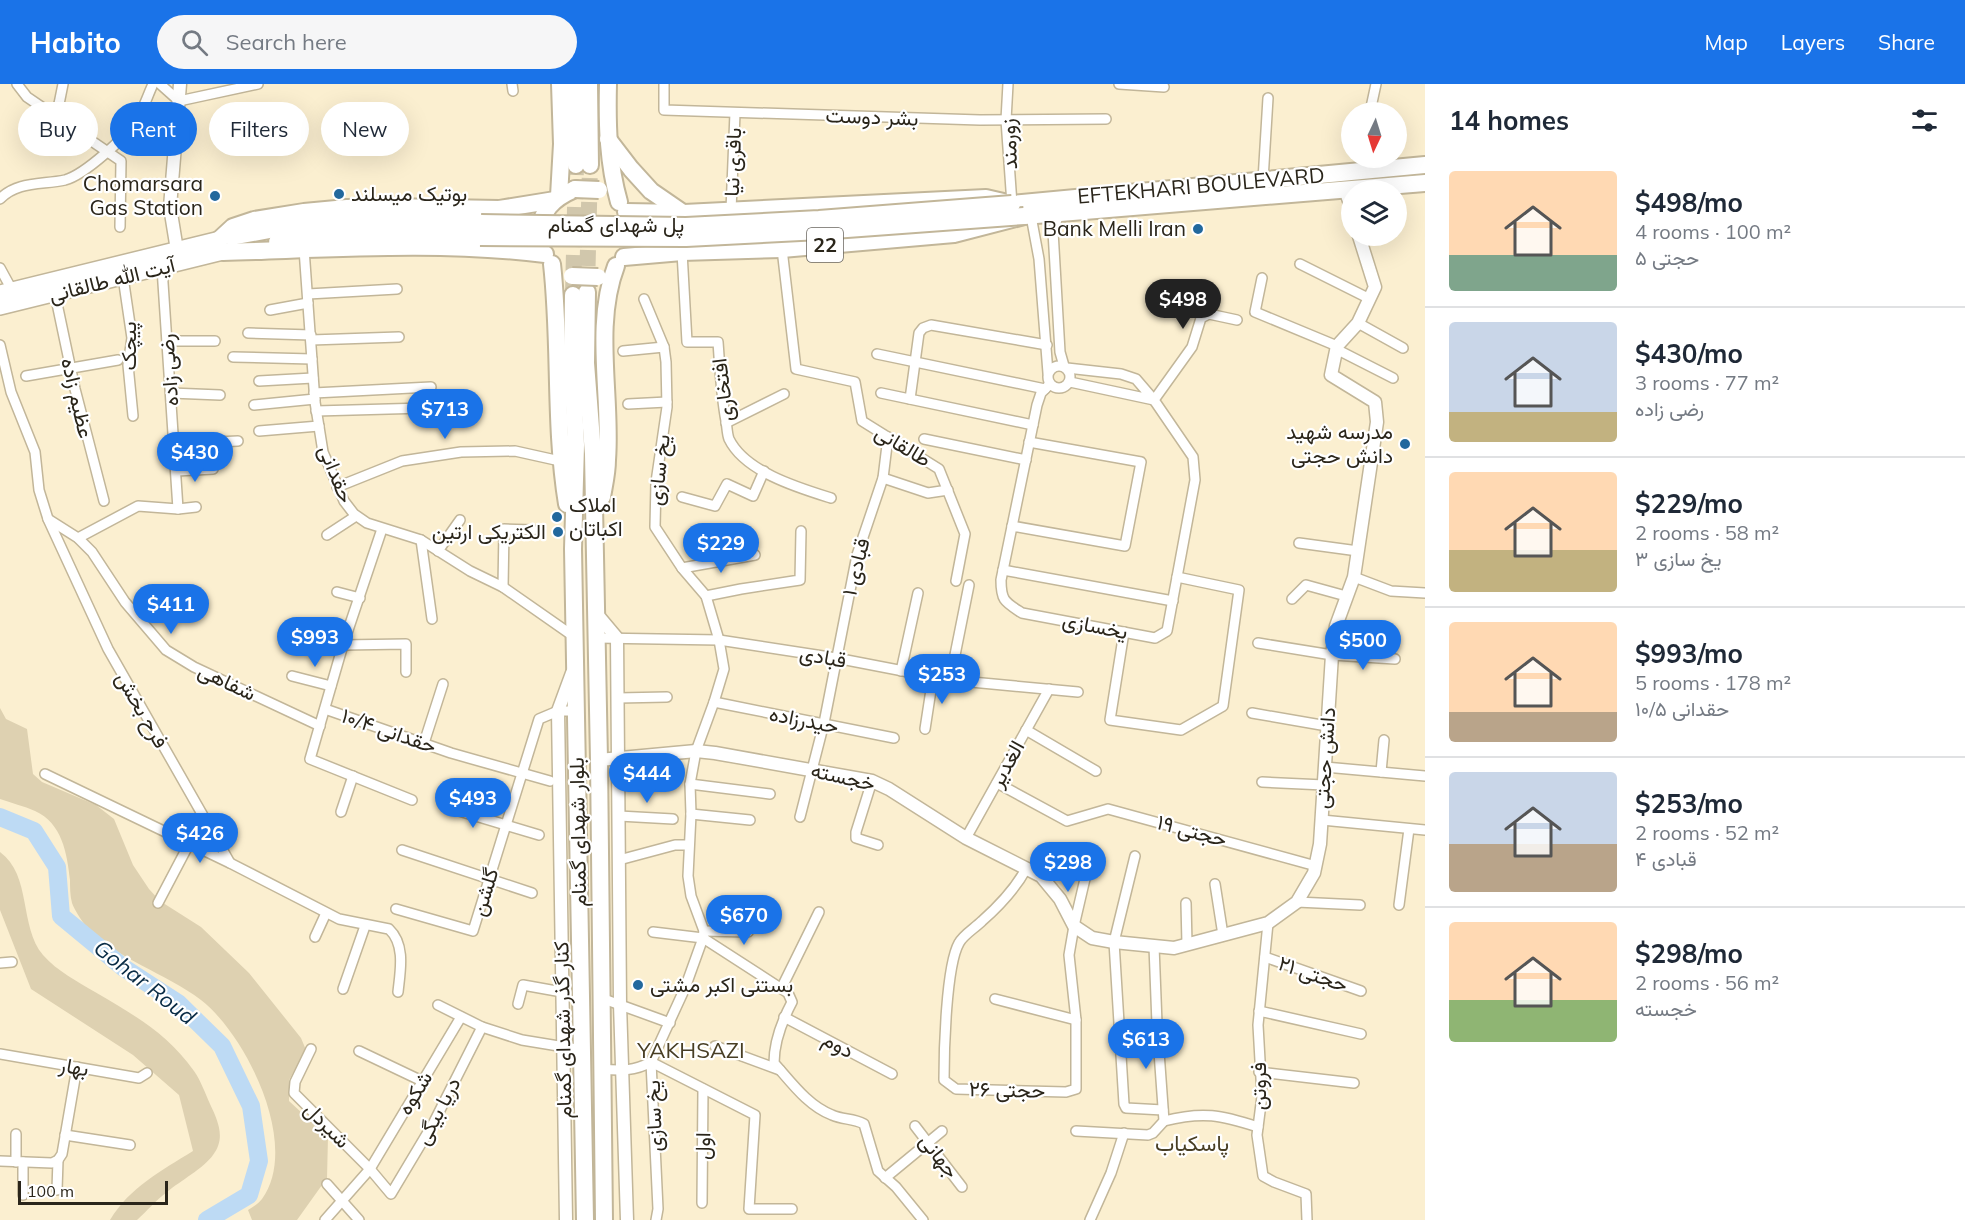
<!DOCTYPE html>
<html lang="en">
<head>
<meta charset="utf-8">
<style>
  :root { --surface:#fff; --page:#f6f6f7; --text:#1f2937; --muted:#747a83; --line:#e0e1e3; --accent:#1a73e8 }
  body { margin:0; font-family:Mulish,Vazirmatn,sans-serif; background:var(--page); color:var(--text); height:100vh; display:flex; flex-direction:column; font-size:22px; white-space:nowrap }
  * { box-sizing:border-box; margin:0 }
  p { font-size:20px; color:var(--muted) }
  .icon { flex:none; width:33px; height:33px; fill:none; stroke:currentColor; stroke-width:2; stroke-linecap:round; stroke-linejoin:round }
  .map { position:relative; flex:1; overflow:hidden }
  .drawer { display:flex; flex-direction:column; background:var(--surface); width:540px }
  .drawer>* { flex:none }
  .top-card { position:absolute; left:18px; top:18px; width:570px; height:54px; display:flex; gap:12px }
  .needle { width:39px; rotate:184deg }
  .fabs { position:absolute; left:1341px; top:18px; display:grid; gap:12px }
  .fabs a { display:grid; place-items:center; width:66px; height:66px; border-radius:50%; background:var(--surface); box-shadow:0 6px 24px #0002; font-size:30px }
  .scale { position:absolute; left:18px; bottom:15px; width:150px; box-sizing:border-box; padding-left:6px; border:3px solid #2a251a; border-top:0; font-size:16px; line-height:21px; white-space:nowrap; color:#2a251a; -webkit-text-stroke:4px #fff; paint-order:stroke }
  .price { position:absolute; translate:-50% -51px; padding:0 14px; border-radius:21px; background:var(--accent); color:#fff; font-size:20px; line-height:39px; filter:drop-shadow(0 2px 3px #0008) }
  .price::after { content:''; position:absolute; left:50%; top:36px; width:18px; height:14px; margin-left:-9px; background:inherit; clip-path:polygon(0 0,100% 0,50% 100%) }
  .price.active { background:#222; color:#fff }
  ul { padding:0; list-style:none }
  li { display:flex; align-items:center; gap:18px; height:150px; padding:0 24px }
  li+li { border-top:2px solid var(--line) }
  li span { display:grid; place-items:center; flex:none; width:168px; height:120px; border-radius:6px; color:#555 }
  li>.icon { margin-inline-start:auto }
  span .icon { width:72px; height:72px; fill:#fffc; stroke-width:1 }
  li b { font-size:26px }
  h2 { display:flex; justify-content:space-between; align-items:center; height:72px; padding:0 24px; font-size:26px }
  .pill { padding:0 21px; border-radius:27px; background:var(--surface); box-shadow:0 6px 24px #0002; font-size:21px; line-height:54px }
  .pill.active { background:var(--accent); color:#fff }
  header { display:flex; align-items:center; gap:36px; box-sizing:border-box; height:84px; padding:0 30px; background:var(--accent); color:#fff }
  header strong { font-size:28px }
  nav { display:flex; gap:33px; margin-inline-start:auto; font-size:21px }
  .search { width:420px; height:54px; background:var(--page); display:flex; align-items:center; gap:15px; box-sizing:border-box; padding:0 21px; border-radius:33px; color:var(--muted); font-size:22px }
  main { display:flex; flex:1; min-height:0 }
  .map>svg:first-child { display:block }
</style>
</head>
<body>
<header>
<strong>Habito</strong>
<div class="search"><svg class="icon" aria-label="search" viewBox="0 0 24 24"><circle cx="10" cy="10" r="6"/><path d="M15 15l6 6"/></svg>Search here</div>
<nav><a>Map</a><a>Layers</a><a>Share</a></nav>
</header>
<main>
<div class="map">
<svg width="1425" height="1136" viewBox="0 0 1425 1136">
  <rect width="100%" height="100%" fill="#fbefd0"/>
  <g fill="#ded1b1">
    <path d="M0 624 6 635 27 645 33 690 42 698 96 721 114 735 133 781 149 805 160 817 201 843 249 889 301 954 306 966 289 996V1017L328 1053 327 1094 297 1136H252L248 1126C253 1123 259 1119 262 1115 301 1061 246 951 201 916 166 889 115 875 86 842 81 836 74 825 72 819 70 812 70 803 70 796 67 769 62 739 35 727 24 722 11 719 0 715Z"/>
    <path d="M0 768C32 791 19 843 43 871 57 887 78 898 95 908 134 931 167 949 194 987 201 997 205 1009 210 1020 218 1037 226 1054 213 1071 204 1084 180 1097 167 1108 156 1116 147 1127 137 1136H110C130 1103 161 1087 193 1067L179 1011 133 971 31 905 0 826Z"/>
  </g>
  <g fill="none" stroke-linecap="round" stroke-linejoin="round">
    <path stroke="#bddaf4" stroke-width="18" d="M0 733 34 747 57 783 61 832 124 884 178 919 222 962 251 1022 259 1077 249 1111 207 1136"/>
    <g stroke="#d1c7ac" stroke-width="16" stroke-dasharray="16 8" stroke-linecap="butt">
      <path d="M587 206 590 81"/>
      <path d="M573 211 576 81"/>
    </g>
    <defs>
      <g id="minor">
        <path d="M17 0 27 13 121 77 120 143"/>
        <path d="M160 0 179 17 258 0"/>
        <path d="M512 0 513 7"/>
        <path d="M664 0V26L980 36 1106 35"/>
        <path d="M1008 0 1006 36 1012 120"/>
        <path d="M1119 0 1164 3"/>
        <path d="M1370 28 1376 0"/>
        <path d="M52 29 59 20 63 0"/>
        <path d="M1263 96 1268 14"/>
        <path d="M0 115C17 97 42 101 65 96 84 91 128 52 138 34 144 23 148 11 153 0"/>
        <path d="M731 126 735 29"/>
        <path d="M1059 130 1053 147 1060 268 1064 282"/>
        <path d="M1031 132 1039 175 1048 289"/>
        <path d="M304 165 315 318 323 368 344 417 354 430 367 439 421 456 470 487 503 503 576 554"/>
        <path d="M782 165 796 285 855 298 862 337 939 385 965 450 956 497"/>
        <path d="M682 168 687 258H718C720 284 721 311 726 337 727 342 727 350 729 355 745 388 799 404 831 414"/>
        <path d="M1300 180 1370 215"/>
        <path d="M0 184 12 206"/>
        <path d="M162 184 178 425"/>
        <path d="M123 193 132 254 128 281 133 332"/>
        <path d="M1262 194 1255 228 1337 262"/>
        <path d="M55 210 75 305 104 417"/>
        <path d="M308 210 397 205"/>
        <path d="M644 215 664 263 666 278 667 323 656 398 655 443 682 484 706 512 719 556 724 585 714 618 696 667 690 700 691 730 688 792 691 812 704 847 703 854 685 904 651 978 658 1125 656 1136"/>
        <path d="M270 226 308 219"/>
        <path d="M1358 239 1403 264"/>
        <path d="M248 249 311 251"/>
        <path d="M311 256 399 253"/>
        <path d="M167 257H215"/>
        <path d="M0 261 11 308 35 368 39 406 48 435 108 565 230 779"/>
        <path d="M1336 265 1393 294"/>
        <path d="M623 267 664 263"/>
        <path d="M877 270 1045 305"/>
        <path d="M233 273 312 275"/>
        <circle cx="1059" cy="293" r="11"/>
        <path d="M1067 284 1121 290 1136 295 1154 316 1070 298"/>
        <path d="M26 292 118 276"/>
        <path d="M259 297 313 294"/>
        <path d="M1050 300 1041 309 1037 321 1001 496C1001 517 1005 518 1022 529L1155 554 1167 547 1195 396 1193 373 1154 316 1192 263 1201 234 1209 230 1237 236"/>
        <path d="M171 309 220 311"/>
        <path d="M314 309 431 303"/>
        <path d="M881 309 1033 341"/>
        <path d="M910 315 919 249 923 244 931 241 1047 261"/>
        <path d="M628 320 667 318"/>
        <path d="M254 321 315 315"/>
        <path d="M316 327 425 324"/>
        <path d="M726 339 784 310"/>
        <path d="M259 347 319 342"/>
        <path d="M924 355 1026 376"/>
        <path d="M175 360 238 357"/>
        <path d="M177 387 213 385"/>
        <path d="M883 394 928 409 948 406"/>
        <path d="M337 403 402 377 461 368 515 367 560 377"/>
        <path d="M682 413 715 422 727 400 753 412 764 387"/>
        <path d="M48 435 78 454 92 468 125 518 166 566 194 583 320 642"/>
        <path d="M1012 442 1125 462 1141 378 1029 358"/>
        <path d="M382 445 343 561 310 675 412 716"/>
        <path d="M327 451 356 432"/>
        <path d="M78 454 138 422 178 425 196 423"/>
        <path d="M421 456 432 535"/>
        <path d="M1299 459 1358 467"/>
        <path d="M438 467 460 436"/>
        <path d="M682 484 755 471"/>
        <path d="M1003 486 1173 517"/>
        <path d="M1354 493 1391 507 1425 509"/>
        <path d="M503 503 504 445 533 446"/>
        <path d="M337 508 360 514"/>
        <path d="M706 512 741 505 800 496 801 447"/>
        <path d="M1292 515 1306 501 1346 512"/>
        <path d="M1124 548 1110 636 1181 646 1223 622 1239 506 1177 493"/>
        <path d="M310 554 343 561 406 560V588"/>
        <path d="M597 554 719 556 836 574 950 596 1078 608"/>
        <path d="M1258 559 1332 571 1395 575"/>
        <path d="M901 587 918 509"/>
        <path d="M292 592 331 602"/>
        <path d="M950 596 969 501"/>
        <path d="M618 614 667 613"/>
        <path d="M714 618 894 654"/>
        <path d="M325 625 451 669 550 697"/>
        <path d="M1252 629 1327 642"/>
        <path d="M925 645 933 593"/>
        <path d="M1026 646 1096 687"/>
        <path d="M424 659 443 600"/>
        <path d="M1325 683 1425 692"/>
        <path d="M1381 688 1384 656"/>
        <path d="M45 690 230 779 339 835 389 845C406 861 400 888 398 908"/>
        <path d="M872 697 856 748V754L878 761"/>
        <path d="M1262 698 1324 701"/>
        <path d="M997 699 1067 737 1108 725 1316 782"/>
        <path d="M690 700 770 710"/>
        <path d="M449 724 539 751"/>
        <path d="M341 728 353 692"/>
        <path d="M691 730 750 736"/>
        <path d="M619 732 673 735"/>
        <path d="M800 733 824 639 857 471 883 394 888 353"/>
        <path d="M1322 736 1425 746"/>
        <path d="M966 754 1049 605"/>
        <path d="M402 766 532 809"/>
        <path d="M1135 772 1114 858 1124 1020 1126 1024 1163 1026"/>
        <path d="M619 776 675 761H689"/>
        <path d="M1026 785C1015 805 999 822 982 837 975 844 963 851 959 859 946 882 944 967 944 996L956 1005 1066 1008 1076 1005V936L1069 871 1074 842 1088 782"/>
        <path d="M1215 800 1223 851"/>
        <path d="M1297 818 1360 821"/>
        <path d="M158 819 189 760"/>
        <path d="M1186 819 1187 860"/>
        <path d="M1399 821 1409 745"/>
        <path d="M396 825 473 847 539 635 558 627H577"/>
        <path d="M1268 839 1258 941 1262 1012 1257 1051 1263 1092 1274 1098 1306 1110 1307 1136"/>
        <path d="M704 847 748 848 760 829"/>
        <path d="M653 848 703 854 788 909 792 918C782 937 774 958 774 979 791 998 808 1022 832 1031 843 1036 853 1034 864 1040L878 1087 896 1103 923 1136"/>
        <path d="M315 853 326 829"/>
        <path d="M1265 873 1361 907"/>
        <path d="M0 879 12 878"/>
        <path d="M782 903 819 828"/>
        <path d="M343 905 365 842"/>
        <path d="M601 914 670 939"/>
        <path d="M995 915 1076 936"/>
        <path d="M518 920 523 901 562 908"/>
        <path d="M438 921 482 943 522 956 583 966"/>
        <path d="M1259 927 1361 950"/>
        <path d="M784 933 892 990"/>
        <path d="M715 962 780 986"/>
        <path d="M311 965 295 998 294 1009 370 1085 391 1110 434 1038 482 943"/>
        <path d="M359 967 422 997"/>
        <path d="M0 970 139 994 147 989"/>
        <path d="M602 985C620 987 635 987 651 978L755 1031 749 1125H792"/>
        <path d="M1259 988 1354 999"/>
        <path d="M1164 1037C1203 1027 1221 1031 1258 1043"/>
        <path d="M915 1042 962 1103"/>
        <path d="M1076 1047 1148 1051 1153 1049 1164 1037 1157 940 1154 862"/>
        <path d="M65 1051 130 1061"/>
        <path d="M0 1077 52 1079 58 1076 62 1070 77 983"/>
        <path d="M16 1078V1050"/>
        <path d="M885 1094 942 1047"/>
        <path d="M327 1100 359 1136"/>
        <path d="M57 1106 58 1076"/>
        <path d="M23 1111V1078"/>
        <path d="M702 1119 703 1005"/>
        <path d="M325 1136 370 1085 461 933"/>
        <path d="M1090 1136 1111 1089 1124 1049"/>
      </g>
      <g id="tertiary">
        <path d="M1345 105 1352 126"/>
        <path d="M177 166 170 123 180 0"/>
        <path d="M596 529 617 554 620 920 627 1136"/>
        <path d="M599 676 696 667 715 669 872 697 889 705 966 754 1041 792 1060 815 1074 842 1092 854 1114 858 1174 864 1268 839 1297 818 1314 789 1320 760 1332 571 1336 542 1354 493 1377 338 1375 318 1331 291 1337 262 1358 239 1375 203 1359 152"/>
        <path d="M566 1136 558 627 572 589"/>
      </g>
      <g id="primary">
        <path d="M0 209 220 155"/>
        <path d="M0 223 223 168"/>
      </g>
      <g id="trunk">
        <path d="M575 0 576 81"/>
        <path d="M589 0 590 81"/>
        <path d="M608 0C607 41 608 79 619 118"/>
        <path d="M608 55 631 85 651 107 683 129"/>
        <path d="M559 112 562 60 560 0"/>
        <path d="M626 128 684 129 986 114 1012 120 1425 81"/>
        <path d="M231 153 307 139 347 136 481 139"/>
        <path d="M541 153C538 127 554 114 575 105"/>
        <path d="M220 155 233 143 254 136 304 128 347 124 388 123 499 125 555 116"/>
        <path d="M277 158C345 145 412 150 480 153"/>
        <path d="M223 168C331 165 438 157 545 170"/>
        <path d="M624 173 682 168 782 165 954 150 1024 132 1425 99"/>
        <path d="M552 180C561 260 554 340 567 420"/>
        <path d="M587 208 586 279 593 370 599 676 604 1136"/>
        <path d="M573 211 572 280 576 361 573 465 585 1136"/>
        <path d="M602 413C604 401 607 389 607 376 612 314 593 242 616 182"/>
      </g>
    </defs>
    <use href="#minor" stroke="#c2b699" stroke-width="12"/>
    <use href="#tertiary" stroke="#c2b699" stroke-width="15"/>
    <use href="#primary" stroke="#c2b699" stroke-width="18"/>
    <use href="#trunk" stroke="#c2b699" stroke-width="20"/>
    <use href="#minor" stroke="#fff" stroke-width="9"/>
    <use href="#tertiary" stroke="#fff" stroke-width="12"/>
    <use href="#primary" stroke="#fff" stroke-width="15"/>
    <use href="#trunk" stroke="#fff" stroke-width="16"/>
    <defs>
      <g id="trunk-bridge">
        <path d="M575 105 599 106"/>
        <path d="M481 139 686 142 819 135 1012 120"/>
        <path d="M480 153 686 154 820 147 1024 132"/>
        <path d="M572 192 598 193"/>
      </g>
    </defs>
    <use href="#trunk-bridge" stroke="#c2b699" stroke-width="20" stroke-linecap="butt"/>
    <use href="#trunk-bridge" stroke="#fff" stroke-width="16"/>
  </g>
  <g fill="#22689d" stroke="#fff" stroke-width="2">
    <circle cx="339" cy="110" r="6"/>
    <circle cx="215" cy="112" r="6"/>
    <circle cx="1198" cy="145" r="6"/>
    <circle cx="1405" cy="360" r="6"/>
    <circle cx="557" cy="433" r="6"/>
    <circle cx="558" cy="448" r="6"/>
    <circle cx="638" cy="901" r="6"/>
  </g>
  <g text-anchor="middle" stroke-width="4.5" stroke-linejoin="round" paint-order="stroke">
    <rect fill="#fff" stroke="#6a665f" stroke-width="1.5" x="807" y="144" width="36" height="34" rx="4.5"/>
    <g font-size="20" font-weight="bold" fill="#2a251a">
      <text x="825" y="168">22</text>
    </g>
    <g font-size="21" fill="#2a251a" stroke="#fff">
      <text transform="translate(872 33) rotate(2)" y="7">بشر دوست</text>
      <text transform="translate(1009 60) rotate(-93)" y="7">زورمند</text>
      <text transform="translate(733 78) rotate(-88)" y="7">باقری نیا</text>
      <text transform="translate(1201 102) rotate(-5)" y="7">EFTEKHARI BOULEVARD</text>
      <text x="616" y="148">پل شهدای گمنام</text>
      <text transform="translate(112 196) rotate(-14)" y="7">آیت الله طالقانی</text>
      <text transform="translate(129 262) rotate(-90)" y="7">پیچک</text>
      <text transform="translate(169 286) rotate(-94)" y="7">رضی زاده</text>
      <text transform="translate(723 306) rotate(-97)" y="7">افتخاری</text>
      <text transform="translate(77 314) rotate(77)" y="7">عظیم زاده</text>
      <text transform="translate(903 362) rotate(31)" y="7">طالقانی</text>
      <text transform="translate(659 386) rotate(-84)" y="7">یخ سازی</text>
      <text transform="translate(336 390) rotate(68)" y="7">حقدانی</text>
      <text transform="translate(856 483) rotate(-76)" y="7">قبادی ۱</text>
      <text transform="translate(1095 542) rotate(11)" y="7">یخسازی</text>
      <text transform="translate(823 573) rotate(10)" y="7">قبادی</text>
      <text transform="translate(227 598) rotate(25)" y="7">شفاهی</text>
      <text transform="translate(142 626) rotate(60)" y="7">فرح بخش</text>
      <text transform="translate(804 636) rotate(11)" y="7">حیدرزاده</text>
      <text transform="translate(389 647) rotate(19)" y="7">حقدانی ۱۰/۴</text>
      <text transform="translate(1325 674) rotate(-86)" y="7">دانش حجتی</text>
      <text transform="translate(1007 680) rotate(-61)" y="7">الغدیر</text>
      <text transform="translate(843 693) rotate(13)" y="7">خجسته</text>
      <text transform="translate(1192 747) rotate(15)" y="7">حجتی ۱۹</text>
      <text transform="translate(578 748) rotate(-91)" y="7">بلوار شهدای گمنام</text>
      <text transform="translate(485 808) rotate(-73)" y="7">گلشن</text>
      <text transform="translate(1313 890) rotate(19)" y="7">حجتی ۲۱</text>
      <text transform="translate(563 946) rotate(-91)" y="7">کنار گذر شهدای گمنام</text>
      <text transform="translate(838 961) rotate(28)" y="7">دوم</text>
      <text transform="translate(74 983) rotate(10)" y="7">بهار</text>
      <text transform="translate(1259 1002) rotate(-90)" y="7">فروتن</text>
      <text transform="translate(1007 1006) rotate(1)" y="7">حجتی ۲۶</text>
      <text transform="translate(415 1009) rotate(-59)" y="7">شکوه</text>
      <text transform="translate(438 1027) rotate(-62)" y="7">دریا بیگی</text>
      <text transform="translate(654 1032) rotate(-92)" y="7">یخ سازی</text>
      <text transform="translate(327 1041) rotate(45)" y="7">شیردل</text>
      <text transform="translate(703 1062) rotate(-89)" y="7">اول</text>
      <text transform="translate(939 1072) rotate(52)" y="7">جهانی</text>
    </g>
    <g font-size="21" fill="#2a251a" stroke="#fff" text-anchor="end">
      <text x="203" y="107">Chomarsara<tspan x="203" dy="24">Gas Station</tspan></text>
      <text x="351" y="117" text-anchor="start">بوتیک میسلند</text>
      <text x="1186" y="152">Bank Melli Iran</text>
      <text x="1393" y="355">مدرسه شهید<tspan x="1393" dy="24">دانش حجتی</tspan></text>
      <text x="569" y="428" text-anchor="start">املاک<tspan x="569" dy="24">اکباتان</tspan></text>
      <text x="546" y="455">الکتریکی ارتین</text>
      <text x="650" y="908" text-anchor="start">بستنی اکبر مشتی</text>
    </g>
    <g font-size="22" font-style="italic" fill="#092c46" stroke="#fff">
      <text transform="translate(145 898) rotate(38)" y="8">Gohar Roud</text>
    </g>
    <g font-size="22" fill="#483e24" stroke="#fff">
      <text x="691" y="974">YAKHSAZI</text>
      <text x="1192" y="1067">پاسکیاب</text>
    </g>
  </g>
</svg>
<div class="fabs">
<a><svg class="needle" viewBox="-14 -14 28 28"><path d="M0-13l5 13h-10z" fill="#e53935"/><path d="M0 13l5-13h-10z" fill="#747a83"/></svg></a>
<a><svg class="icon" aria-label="layers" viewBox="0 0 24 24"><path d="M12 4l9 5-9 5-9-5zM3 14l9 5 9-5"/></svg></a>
</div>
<div class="scale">100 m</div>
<b class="price active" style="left:1183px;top:246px">$498</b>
<b class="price" style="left:445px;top:356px">$713</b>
<b class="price" style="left:195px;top:399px">$430</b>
<b class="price" style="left:721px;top:490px">$229</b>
<b class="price" style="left:171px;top:551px">$411</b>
<b class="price" style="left:315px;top:584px">$993</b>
<b class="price" style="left:1363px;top:587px">$500</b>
<b class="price" style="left:942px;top:621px">$253</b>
<b class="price" style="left:647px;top:720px">$444</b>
<b class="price" style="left:473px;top:745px">$493</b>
<b class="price" style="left:200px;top:780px">$426</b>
<b class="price" style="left:1068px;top:809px">$298</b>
<b class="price" style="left:744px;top:862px">$670</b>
<b class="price" style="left:1146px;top:986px">$613</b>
<div class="top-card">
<a class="pill">Buy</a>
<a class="pill active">Rent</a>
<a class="pill">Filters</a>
<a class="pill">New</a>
</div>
</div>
<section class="drawer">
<h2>14 homes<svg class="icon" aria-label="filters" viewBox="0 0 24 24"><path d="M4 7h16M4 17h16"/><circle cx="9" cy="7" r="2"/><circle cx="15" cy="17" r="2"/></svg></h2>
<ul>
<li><span style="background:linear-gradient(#ffd9b3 70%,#7fa58c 0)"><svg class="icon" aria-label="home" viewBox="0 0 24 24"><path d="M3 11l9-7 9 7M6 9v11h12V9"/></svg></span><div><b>$498/mo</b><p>4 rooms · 100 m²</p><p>حجتی ۵</p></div></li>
<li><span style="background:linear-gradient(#c9d6e8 75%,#c2b280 0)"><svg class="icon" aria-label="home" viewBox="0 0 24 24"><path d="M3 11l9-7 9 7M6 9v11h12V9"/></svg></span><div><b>$430/mo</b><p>3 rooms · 77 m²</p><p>رضی زاده</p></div></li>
<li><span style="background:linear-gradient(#ffd9b3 65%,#c2b280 0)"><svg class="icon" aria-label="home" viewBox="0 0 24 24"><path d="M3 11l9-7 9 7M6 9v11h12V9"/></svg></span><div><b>$229/mo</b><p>2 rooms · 58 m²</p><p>یخ سازی ۳</p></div></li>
<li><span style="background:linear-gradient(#ffd9b3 75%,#b9a48a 0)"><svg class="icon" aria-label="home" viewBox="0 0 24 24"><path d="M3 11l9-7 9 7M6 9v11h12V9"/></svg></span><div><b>$993/mo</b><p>5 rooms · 178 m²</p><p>حقدانی ۱۰/۵</p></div></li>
<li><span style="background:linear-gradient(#c9d6e8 60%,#b9a48a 0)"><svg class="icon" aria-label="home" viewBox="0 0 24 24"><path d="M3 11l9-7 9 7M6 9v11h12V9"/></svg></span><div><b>$253/mo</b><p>2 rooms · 52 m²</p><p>قبادی ۴</p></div></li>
<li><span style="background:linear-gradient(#ffd9b3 65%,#8fb573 0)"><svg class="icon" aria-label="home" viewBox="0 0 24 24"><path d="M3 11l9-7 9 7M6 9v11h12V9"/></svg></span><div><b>$298/mo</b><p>2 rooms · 56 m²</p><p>خجسته</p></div></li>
</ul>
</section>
</main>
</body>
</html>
